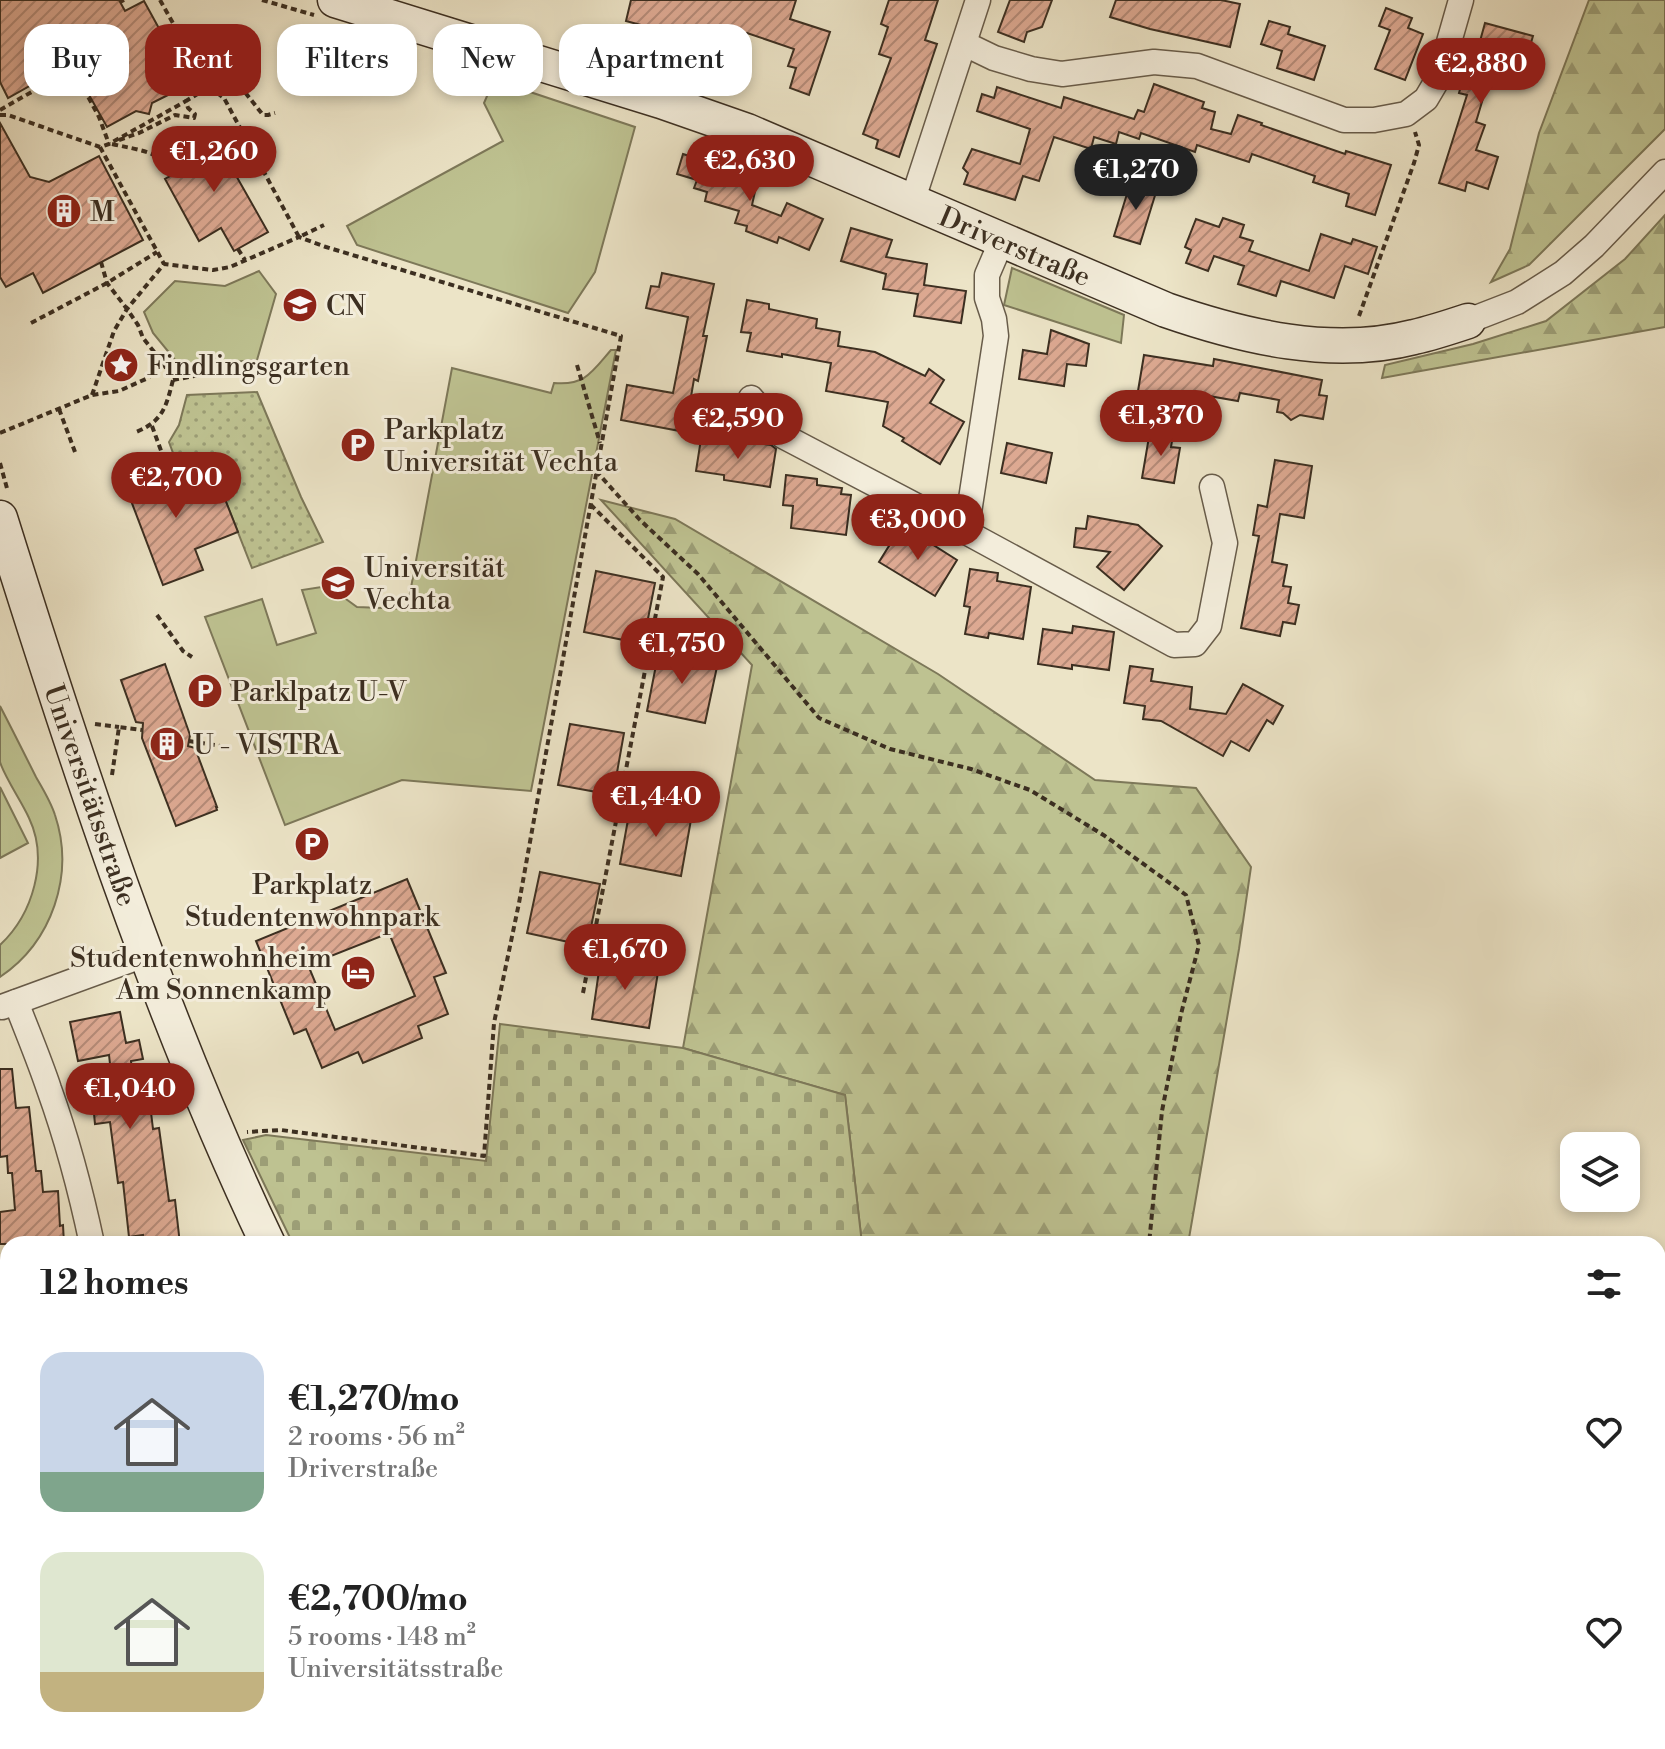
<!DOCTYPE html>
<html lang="en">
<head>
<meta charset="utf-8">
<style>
  :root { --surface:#fff; --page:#f2f2f2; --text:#222; --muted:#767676; --accent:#8f2418 }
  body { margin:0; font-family:"Libre Bodoni",serif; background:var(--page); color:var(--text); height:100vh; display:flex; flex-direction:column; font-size:30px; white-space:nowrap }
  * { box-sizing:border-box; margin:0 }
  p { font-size:26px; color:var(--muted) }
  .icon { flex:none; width:44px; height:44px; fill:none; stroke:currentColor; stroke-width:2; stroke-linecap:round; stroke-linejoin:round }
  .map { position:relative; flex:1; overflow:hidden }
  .drawer { position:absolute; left:0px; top:1236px; width:1666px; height:514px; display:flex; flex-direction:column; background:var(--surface); border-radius:24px 24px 0 0; box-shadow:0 4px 12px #0003 }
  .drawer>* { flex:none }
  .guide { position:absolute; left:24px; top:24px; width:800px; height:72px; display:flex; gap:16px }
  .controls { position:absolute; left:1560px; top:1132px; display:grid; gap:16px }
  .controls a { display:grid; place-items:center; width:80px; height:80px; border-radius:16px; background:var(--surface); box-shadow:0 4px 12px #0003; font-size:40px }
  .price { position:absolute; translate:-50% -68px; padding:0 18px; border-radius:28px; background:var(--accent); color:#fff; font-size:26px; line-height:52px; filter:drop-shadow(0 2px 4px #0008) }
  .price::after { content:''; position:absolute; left:50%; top:48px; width:24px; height:18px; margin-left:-12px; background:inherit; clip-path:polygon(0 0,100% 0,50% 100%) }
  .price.active { background:#222; color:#fff }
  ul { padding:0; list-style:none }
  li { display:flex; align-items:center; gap:24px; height:200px; padding:0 40px }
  li span { display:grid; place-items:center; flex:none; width:224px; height:160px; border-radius:24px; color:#555 }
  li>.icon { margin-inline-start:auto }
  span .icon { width:96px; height:96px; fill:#fffc; stroke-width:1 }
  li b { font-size:34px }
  h2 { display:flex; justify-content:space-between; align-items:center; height:96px; padding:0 40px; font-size:34px }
  .pill { padding:0 28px; border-radius:24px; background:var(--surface); box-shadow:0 4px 12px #0003; font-size:28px; line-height:72px }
  .pill.active { background:var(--accent); color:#fff }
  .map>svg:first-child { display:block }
</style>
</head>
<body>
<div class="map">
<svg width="1665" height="1749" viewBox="0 0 1665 1749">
  <defs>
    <pattern id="forest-firs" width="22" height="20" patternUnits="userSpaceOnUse" patternTransform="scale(2)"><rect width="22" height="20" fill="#bec291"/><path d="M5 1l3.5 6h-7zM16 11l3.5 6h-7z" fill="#9c9e76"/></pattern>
    <pattern id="cemetery-stones" width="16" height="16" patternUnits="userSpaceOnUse" patternTransform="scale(2)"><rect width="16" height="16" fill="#bec291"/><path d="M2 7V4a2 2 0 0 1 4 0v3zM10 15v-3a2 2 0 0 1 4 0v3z" fill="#9c9e76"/></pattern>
    <pattern id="garden-dots" width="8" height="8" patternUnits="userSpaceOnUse" patternTransform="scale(2)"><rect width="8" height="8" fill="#bec291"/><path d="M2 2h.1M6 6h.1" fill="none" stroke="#9c9e76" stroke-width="1.8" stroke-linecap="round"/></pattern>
    <pattern id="building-hatch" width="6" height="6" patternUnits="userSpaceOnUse" patternTransform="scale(2)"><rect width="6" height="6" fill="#dda992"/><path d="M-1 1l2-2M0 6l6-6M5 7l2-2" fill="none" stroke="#b48a77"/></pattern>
  </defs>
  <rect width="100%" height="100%" fill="#ece4c7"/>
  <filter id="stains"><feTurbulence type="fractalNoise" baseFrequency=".0025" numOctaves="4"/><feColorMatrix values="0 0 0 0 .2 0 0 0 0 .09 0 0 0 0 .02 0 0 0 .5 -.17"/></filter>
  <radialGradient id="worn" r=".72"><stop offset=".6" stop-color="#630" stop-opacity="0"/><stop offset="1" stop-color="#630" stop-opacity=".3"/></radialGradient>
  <g fill="#bec291" stroke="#7d7859" stroke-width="2">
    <path d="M494 80 635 127 595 272 568 313 357 245 347 226 503 141 484 103Z"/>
    <path d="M1012 268 1124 315 1121 343 1004 305Z"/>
    <path d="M259 271 276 294 257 360 180 366 153 333 144 312 175 281 225 286Z"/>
    <path d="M611 350H616L531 791 402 780 285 825 205 617 262 599 277 645 316 633 302 590 328 586 357 607 407 609 452 368 551 393 554 383C585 386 592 372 611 350Z"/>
    <path d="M0 706C12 729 24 753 36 777 43 789 51 802 55 815 75 875 52 942 0 977V945C33 914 49 860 29 818 22 802 5 778 0 762 0 750 0 720 0 706Z"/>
    <path d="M0 787 28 843 0 858Z"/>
    <path d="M1658 1379H1665V1749H1045L1043 1742H1658Z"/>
  </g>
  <g fill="url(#forest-firs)" stroke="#7d7859" stroke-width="2">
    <path d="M1589 0H1665V129L1529 265 1491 282 1510 249 1539 133Z"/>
    <path d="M1665 215V327L1382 378 1385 365 1473 344 1546 321 1625 259Z"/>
    <path d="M601 500 675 519 938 674 1095 780 1196 788 1251 867 1239 949 1188 1244H862L845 1095 683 1048 752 665Z"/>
    <path d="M1658 1379H1665V1500L1658 1508Z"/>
    <path d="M1665 1655V1749H1624L1627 1742H1658V1669Z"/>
    <path d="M1043 1742H1480L1476 1749H1045Z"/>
  </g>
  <path fill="url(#cemetery-stones)" stroke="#7d7859" stroke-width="2" d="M500 1024 683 1048 845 1095 862 1244H293L243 1140 266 1135 486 1161Z"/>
  <path fill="url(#garden-dots)" stroke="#7d7859" stroke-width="2" d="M257 392 301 497 323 542 252 568 219 484 196 493 185 465 176 461 169 442 179 425 187 395Z"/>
  <g fill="url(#building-hatch)" stroke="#3c2f21" stroke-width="2" fill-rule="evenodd">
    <path d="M0 0H119L125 11 144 1 178 63 159 74 170 94 152 103 149 114 136 111 107 127 79 77 58 70 8 98 0 82Z"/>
    <path d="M631 0H796L790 19 830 32 809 95 790 88 796 68 788 66 794 49 747 33 746 35 726 30 716 71 672 61 678 35 626 21Z"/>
    <path d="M889 0H938L925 40 937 44 899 157 876 148 878 140 863 134 891 58 879 54 888 27 881 24Z"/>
    <path d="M1010 0H1052L1042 27 1027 32 1024 42 998 32Z"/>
    <path d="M1116 0H1221L1240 4 1230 47 1150 29 1110 17Z"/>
    <path d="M1386 8 1412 18 1408 28 1423 34 1405 80 1375 69 1390 30 1379 26Z"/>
    <path d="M1269 21 1290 27 1288 34 1325 46 1314 80 1277 68 1282 51 1261 44Z"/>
    <path d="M1485 23 1533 36 1525 63 1521 61 1517 75 1492 68 1476 122 1485 125 1476 150 1498 157 1488 189 1467 182 1465 191 1439 183 1467 95 1459 93 1468 62 1474 63Z"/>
    <path d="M1154 84 1204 102 1202 108 1215 112 1211 129 1231 134 1238 115 1262 123 1261 125 1345 154 1346 151 1391 165 1375 215 1346 206 1349 194 1313 182 1315 176 1252 154 1249 162 1197 145 1195 152 1141 133 1139 139 1119 132 1116 144 1094 137 1091 149 1054 137 1039 181 1023 176 1015 200 964 184 968 173 963 168 972 149 1020 164 1030 129 977 111 982 94 994 98 997 87 1061 108 1064 97 1134 119 1138 110 1144 112Z"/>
    <path d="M0 123 30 177 49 182 99 156 143 240 43 293 33 273 6 287 0 277Z"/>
    <path d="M209 128 268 232 234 251 221 228 199 241 165 179 188 166 177 146Z"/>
    <path d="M683 154 758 178 752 205 781 216 787 203 823 219 809 250 779 237 777 243 746 231 747 226 735 223 739 211 705 201 707 192 694 188 697 180 677 174Z"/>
    <path d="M1131 181 1157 189 1140 244 1114 236Z"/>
    <path d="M1223 218 1244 225 1240 237 1253 241 1249 251 1309 271 1321 234 1351 244 1353 239 1377 247 1368 274 1345 266 1334 298 1281 281 1276 296 1238 284 1244 266 1214 256 1208 271 1186 263 1191 250 1185 247 1196 219 1219 227Z"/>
    <path d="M851 228 892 240 886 257 927 264 924 285 966 291 961 323 914 316 918 294 883 289 886 274 841 261Z"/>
    <path d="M662 273 714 284 703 336H707L698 381 694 379 685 432 621 420 627 385 673 393 688 317 646 308 651 286 659 287Z"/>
    <path d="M300 290 314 302 299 320 285 308Z"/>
    <path d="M747 300 769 304V309L817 319 816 328 840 332 838 346 875 352 925 376 929 369 944 380 930 403 964 422 940 464 902 441 904 438 883 426 888 402 826 391 831 363 782 354V357L747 351 751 333 741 332Z"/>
    <path d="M1051 330 1089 344 1086 366 1067 364 1064 386 1019 379 1023 350 1047 354Z"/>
    <path d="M1144 355 1213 366 1214 359 1322 380 1319 395 1327 396 1323 419 1300 415 1291 420 1283 413 1277 412 1279 400 1240 393 1238 401 1203 395 1202 406 1137 397Z"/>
    <path d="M1150 431 1173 435 1171 447 1180 448 1174 483 1142 478Z"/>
    <path d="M701 439 730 444 731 439 771 445 776 449 770 487 724 480V475L696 471Z"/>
    <path d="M1007 443 1052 453 1046 483 1001 473Z"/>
    <path d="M152 457 161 482 168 479 176 501 219 484 238 532 195 549 203 570 163 585 119 469Z"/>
    <path d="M1275 460 1312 466 1304 518 1280 514 1272 562 1287 565 1283 586 1291 587 1288 603 1299 605 1295 624 1283 622 1280 636 1241 628 1259 536 1253 535 1258 505 1267 507Z"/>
    <path d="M786 475 817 479V485L842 488 841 494 851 495 846 535 791 528 793 506 783 505Z"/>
    <path d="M1088 516 1138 525 1162 546 1124 590 1097 567 1110 552 1074 547 1076 528 1086 529Z"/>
    <path d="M899 530 916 541 919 536 957 560 935 596 879 562Z"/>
    <path d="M970 569 998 573 997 581 1031 587 1023 639 989 633 988 638 965 634 970 607 964 606Z"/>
    <path d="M596 571 655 583 643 644 584 632Z"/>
    <path d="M1073 626 1114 632 1109 670 1072 665V669L1038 664 1043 629 1072 633Z"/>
    <path d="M659 650 718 662 705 723 647 711Z"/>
    <path d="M165 664 190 735 188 746 195 748 217 807H216L217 810 176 826 142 738 143 723 136 722 121 680Z"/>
    <path d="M1130 666 1153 669 1151 681 1192 687 1190 709 1226 714 1243 684 1283 706 1273 724 1267 720 1249 751 1231 741 1223 756 1161 721 1143 719 1145 706 1124 703Z"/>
    <path d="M570 724 624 733 613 795 558 785Z"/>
    <path d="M631 803 692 814 681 876 620 864Z"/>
    <path d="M540 872 600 884 587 946 527 933Z"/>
    <path d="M407 879 446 973 434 977 448 1014 418 1026 422 1038 363 1063 358 1052 322 1068 306 1029 294 1034 256 941ZM389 933 415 996 335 1030 308 965Z"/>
    <path d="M601 957 659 966 649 1028 592 1019Z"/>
    <path d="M120 1012 126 1043 139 1040 143 1059 131 1061 136 1105 150 1104 153 1129 159 1128 169 1201 175 1200 180 1244H154V1240L143 1241V1235L129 1237 123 1182 118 1183 110 1122 95 1124 92 1093 113 1091 109 1055 78 1061 70 1022Z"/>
    <path d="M0 1069H12L16 1108 29 1107 36 1171H41L43 1192 58 1191 60 1226 63 1225 64 1244H0V1212L15 1210 12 1173H8L7 1156 0 1157Z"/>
  </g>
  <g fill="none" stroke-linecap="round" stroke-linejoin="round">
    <defs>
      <g id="street">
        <path d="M965 44 994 58 1031 69 1062 74 1154 62 1197 66 1344 120H1374L1406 114 1426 99 1439 77 1461 0"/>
        <path d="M912 202 978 0"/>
        <path d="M1468 321 1517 302 1563 273 1594 246 1665 172"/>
        <path d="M751 398 783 436 966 532 996 336 994 319 987 298V275L1002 240"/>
        <path d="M966 532 1174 645 1195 644 1209 626 1225 543 1212 487"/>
        <path d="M16 1002C27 1031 39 1059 49 1089 67 1139 81 1192 92 1244"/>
        <path d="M2 1007 147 954"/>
        <path d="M0 1302 8 1301"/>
        <path d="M1658 1370H1665"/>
        <path d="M0 1566H8"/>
        <path d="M582 1742 587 1749"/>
        <path d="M809 1742 814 1749"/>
        <path d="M92 1749 93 1742"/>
        <path d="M327 1749 329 1742"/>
      </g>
      <g id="secondary">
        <path d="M335 0 661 101 747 131 1166 310C1244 337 1332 358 1414 337 1432 333 1450 327 1468 321"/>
        <path d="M0 518C77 764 157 1011 268 1244"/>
      </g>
    </defs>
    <use href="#street" stroke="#685c4a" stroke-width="27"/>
    <use href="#secondary" stroke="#3c2f21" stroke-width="37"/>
    <g stroke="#3c2f21" stroke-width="4" stroke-dasharray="6 4" stroke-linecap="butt">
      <path d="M160 0 209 87 224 98 299 237 324 225"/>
      <path d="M262 0 314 15"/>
      <path d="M120 2 124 0"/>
      <path d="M233 77 263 115H268L275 113"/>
      <path d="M0 110 63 74 78 78 99 117 109 144"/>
      <path d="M0 115H8L100 147 109 144 186 101"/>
      <path d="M119 140 139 133 175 115 194 118 195 114 188 108 186 101 209 87 251 69"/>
      <path d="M112 144C138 150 159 151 177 172"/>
      <path d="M100 147 164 264"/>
      <path d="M238 249 245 260"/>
      <path d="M101 262 107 283 127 309 138 325 143 338 163 363 173 380C166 407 163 421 136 432"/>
      <path d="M1359 316 1414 163 1419 145 1415 132"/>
      <path d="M31 323 107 283 157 252"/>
      <path d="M577 365 600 443"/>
      <path d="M173 380 200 375 230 374 276 362"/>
      <path d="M92 395 114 331 127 309 164 264 213 270 230 267 299 237 326 247 621 336 519 903 494 1023 484 1156 281 1130 247 1132"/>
      <path d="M59 409 75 452"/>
      <path d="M152 426 167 467 178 472 186 497"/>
      <path d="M0 433 92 395 119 391 148 378 163 363"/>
      <path d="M0 463 8 492"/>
      <path d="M596 471 640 520 698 574 819 718 890 749 971 769 1030 790 1105 836 1186 895 1199 945 1181 1014 1162 1111 1149 1244"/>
      <path d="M157 615 183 651 192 657"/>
      <path d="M95 724 119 727"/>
      <path d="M189 741 227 747"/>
      <path d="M112 775 119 727 142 730"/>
      <path d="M583 993 663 577 591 505"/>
      <path d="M1658 1610 1665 1593"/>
      <path d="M1196 1742 1197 1749"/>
    </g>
    <use href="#street" stroke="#f3eddb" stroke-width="24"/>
    <use href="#secondary" stroke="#f3eddb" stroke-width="34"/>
  </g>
  <defs>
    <symbol id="building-disc" viewBox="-11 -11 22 22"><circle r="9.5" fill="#8f2418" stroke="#f3eddb"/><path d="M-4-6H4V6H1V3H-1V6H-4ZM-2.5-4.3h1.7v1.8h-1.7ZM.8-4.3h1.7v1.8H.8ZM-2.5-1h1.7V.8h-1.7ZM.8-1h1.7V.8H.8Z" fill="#fff"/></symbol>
    <symbol id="university-disc" viewBox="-11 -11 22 22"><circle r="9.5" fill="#8f2418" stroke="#f3eddb"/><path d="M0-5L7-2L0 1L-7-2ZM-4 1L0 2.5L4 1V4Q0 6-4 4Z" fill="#fff"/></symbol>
    <symbol id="sight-disc" viewBox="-11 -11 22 22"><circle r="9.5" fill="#8f2418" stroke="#f3eddb"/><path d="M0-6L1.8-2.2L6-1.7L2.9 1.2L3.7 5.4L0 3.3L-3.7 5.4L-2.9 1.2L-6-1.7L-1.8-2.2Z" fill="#fff"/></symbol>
    <symbol id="parking-disc" viewBox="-11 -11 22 22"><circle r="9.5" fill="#8f2418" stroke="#f3eddb"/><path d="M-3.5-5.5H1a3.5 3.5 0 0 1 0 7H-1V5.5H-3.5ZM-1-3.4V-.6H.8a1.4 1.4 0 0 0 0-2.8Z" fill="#fff"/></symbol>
    <symbol id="hotel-disc" viewBox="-11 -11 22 22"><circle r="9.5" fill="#8f2418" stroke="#f3eddb"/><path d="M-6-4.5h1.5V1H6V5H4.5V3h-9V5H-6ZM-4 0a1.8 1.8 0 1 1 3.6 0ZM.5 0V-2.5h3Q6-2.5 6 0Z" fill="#fff"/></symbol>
  </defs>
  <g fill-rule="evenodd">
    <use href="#building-disc" x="44" y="191" width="40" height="40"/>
    <use href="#university-disc" x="280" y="285" width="40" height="40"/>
    <use href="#sight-disc" x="101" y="345" width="40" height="40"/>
    <use href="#parking-disc" x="338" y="425" width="40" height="40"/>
    <use href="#university-disc" x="318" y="563" width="40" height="40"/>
    <use href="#parking-disc" x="185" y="671" width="40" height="40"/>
    <use href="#building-disc" x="147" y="724" width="40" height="40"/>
    <use href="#parking-disc" x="292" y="824" width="40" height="40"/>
    <use href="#hotel-disc" x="338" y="953" width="40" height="40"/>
  </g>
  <g text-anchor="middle" stroke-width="6" stroke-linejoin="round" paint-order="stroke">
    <g font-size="28" fill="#3c2f21" stroke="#f3eddb" text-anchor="start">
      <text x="90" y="221">M</text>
      <text x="326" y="315">CN</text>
      <text x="147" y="375">Findlingsgarten</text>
      <text x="384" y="439">Parkplatz<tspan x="384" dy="32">Universität Vechta</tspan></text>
      <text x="364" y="577">Universität<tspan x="364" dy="32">Vechta</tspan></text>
      <text x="231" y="701">Parklpatz U-V</text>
      <text x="193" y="754">U - VISTRA</text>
      <text x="312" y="894" text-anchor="middle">Parkplatz<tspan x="312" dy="32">Studentenwohnpark</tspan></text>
      <text x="332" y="967" text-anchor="end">Studentenwohnheim<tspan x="332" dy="32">Am Sonnenkamp</tspan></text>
    </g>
    <g font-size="28" fill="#3c2f21" stroke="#f3eddb">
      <text transform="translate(1015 246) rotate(23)" y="10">Driverstraße</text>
      <text transform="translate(91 795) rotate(71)" y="10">Universitätsstraße</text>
    </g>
  </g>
  <rect width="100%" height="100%" filter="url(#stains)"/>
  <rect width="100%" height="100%" fill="url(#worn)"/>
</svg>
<div class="controls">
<a><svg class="icon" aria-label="layers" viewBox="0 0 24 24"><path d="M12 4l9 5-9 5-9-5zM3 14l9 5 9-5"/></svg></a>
</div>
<b class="price" style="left:1481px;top:106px">€2,880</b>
<b class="price" style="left:214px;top:194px">€1,260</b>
<b class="price" style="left:750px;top:203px">€2,630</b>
<b class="price active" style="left:1136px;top:212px">€1,270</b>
<b class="price" style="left:1161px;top:458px">€1,370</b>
<b class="price" style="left:738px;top:461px">€2,590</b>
<b class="price" style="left:176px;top:520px">€2,700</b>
<b class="price" style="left:918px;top:562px">€3,000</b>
<b class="price" style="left:682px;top:686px">€1,750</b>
<b class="price" style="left:656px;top:839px">€1,440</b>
<b class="price" style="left:625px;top:992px">€1,670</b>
<b class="price" style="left:130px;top:1131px">€1,040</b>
<div class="guide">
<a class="pill">Buy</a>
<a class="pill active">Rent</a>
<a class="pill">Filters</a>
<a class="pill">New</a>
<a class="pill">Apartment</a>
</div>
<section class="drawer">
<h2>12 homes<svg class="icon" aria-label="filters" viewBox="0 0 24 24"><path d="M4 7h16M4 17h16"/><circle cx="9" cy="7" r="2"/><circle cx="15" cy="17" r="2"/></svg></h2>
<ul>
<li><span style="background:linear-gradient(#c9d6e8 75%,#7fa58c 0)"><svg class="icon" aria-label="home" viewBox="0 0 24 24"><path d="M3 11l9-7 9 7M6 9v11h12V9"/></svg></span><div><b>€1,270/mo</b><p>2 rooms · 56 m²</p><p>Driverstraße</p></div><svg class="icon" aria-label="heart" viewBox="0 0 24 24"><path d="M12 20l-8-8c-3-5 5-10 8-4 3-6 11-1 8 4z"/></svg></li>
<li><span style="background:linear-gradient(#dfe7d0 75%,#c2b280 0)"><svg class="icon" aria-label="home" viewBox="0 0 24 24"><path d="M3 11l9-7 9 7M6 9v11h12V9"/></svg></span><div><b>€2,700/mo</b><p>5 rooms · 148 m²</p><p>Universitätsstraße</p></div><svg class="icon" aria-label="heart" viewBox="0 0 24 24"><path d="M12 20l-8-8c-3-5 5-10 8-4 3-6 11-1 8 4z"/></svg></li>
</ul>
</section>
</div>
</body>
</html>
